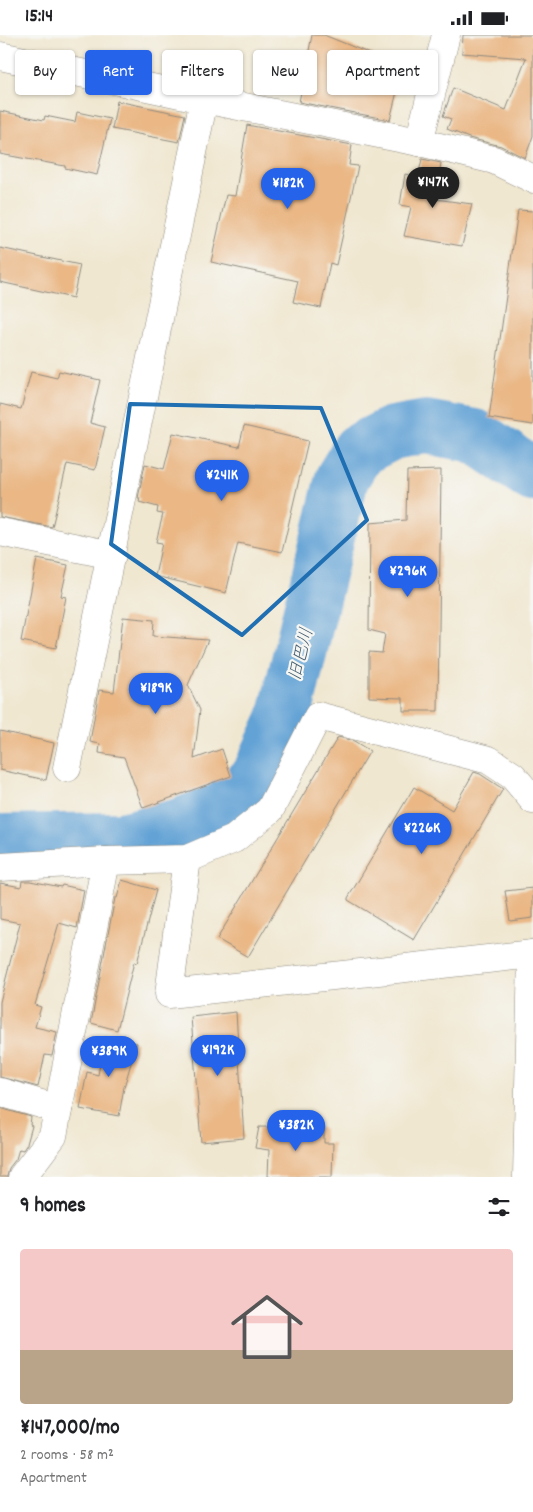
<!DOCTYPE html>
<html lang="en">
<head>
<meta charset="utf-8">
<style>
  :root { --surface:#fff; --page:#f6f6f6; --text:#202124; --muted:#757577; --accent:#2563eb }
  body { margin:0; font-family:Dekko,"Klee One",sans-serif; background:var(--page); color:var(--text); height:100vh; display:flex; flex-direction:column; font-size:19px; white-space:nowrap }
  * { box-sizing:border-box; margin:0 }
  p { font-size:16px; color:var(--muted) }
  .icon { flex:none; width:28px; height:28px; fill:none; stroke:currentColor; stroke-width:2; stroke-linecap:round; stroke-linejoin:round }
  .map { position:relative; height:1142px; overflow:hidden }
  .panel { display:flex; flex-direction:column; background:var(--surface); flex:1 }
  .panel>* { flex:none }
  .banner { position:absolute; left:15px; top:15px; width:504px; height:45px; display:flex; gap:10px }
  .price { position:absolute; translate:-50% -42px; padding:0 11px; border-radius:18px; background:var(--accent); color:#fff; font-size:16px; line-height:32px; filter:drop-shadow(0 1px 2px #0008) }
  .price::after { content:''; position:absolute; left:50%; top:30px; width:15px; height:11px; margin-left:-8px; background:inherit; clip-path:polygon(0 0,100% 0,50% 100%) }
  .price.selected { background:#222; color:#fff }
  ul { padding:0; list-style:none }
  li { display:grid; align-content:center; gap:10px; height:265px; padding:0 20px }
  li span { display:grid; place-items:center; height:155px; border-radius:5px; color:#555 }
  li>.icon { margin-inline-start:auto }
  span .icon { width:90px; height:90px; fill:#fffc; stroke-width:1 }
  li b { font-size:21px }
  h2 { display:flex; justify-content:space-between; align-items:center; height:60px; padding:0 20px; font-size:21px }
  .tag { padding:0 18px; border-radius:5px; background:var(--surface); box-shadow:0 1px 4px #0004; font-size:18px; line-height:45px }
  .tag.selected { background:var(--accent); color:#fff }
  .status { display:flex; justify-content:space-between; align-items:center; height:35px; padding:0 25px; background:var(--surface); direction:ltr }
  .status svg { height:14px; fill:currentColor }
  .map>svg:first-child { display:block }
</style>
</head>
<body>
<div class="status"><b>15:14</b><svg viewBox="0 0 49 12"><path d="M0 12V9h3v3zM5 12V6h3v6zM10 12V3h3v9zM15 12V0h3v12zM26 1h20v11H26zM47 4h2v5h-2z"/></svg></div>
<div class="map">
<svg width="533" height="1142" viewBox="0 0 533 1142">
  <rect width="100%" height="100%" fill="#f6f6f2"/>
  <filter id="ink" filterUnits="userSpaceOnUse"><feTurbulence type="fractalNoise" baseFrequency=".02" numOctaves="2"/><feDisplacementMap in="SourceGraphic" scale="10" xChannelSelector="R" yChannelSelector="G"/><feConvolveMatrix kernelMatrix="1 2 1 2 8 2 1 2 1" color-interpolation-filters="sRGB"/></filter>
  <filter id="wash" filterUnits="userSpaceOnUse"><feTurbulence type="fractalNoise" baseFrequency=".0096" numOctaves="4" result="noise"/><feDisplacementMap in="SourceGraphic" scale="20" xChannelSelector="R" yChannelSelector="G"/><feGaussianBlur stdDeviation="1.12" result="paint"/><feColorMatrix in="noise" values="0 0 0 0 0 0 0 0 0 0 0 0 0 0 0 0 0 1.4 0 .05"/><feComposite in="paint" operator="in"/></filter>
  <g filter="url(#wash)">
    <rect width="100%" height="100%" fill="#f0e7d0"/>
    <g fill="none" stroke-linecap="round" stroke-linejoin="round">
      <path stroke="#62a2d5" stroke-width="54" d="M0 806 121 804 177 791 225 773 258 741 284 684 342 443 359 415 392 398 426 392 475 401 533 440"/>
    </g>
    <g id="blocks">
      <g fill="#eab785">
        <path d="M312 0H324L403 32 390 85 299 67Z"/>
        <path d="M463 0H533V101L525 123 501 111 469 103 447 94 451 84 443 81 453 53 506 75 526 23 462 18Z"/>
        <path d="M117 66 185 80 179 107 112 94Z"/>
        <path d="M0 76 44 85 45 81 75 87 77 77 110 84 97 140 65 133V131L0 119Z"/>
        <path d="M247 90 352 110 349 130 358 131 336 230 330 228 321 273 293 267 298 246 211 227 226 160 235 161Z"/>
        <path d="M422 124 441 128 435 164 472 169 462 211 404 201 411 172 400 170 405 139 418 142Z"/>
        <path d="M518 175 533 176V390L489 383Z"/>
        <path d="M0 213 80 230 73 263 0 247Z"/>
        <path d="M59 336 100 345 90 388 105 392 95 435 67 429 52 492 0 482V369L21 374 31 337 57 343Z"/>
        <path d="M244 391 308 406 282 517 238 508 226 558 155 541 162 508 156 507 163 479 157 478 158 472 139 467 140 463H138L145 429 164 434 173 398 239 412Z"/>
        <path d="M441 435 438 676H403V663L369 662V617L382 618 385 599 369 595 370 488 406 485 407 436Z"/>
        <path d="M37 524 68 530 61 561 66 562 56 613 21 606Z"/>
        <path d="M123 582 154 585 153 601 208 605 188 650 200 675 194 724 222 714 231 741 143 773 124 722 99 718 100 709 90 707 99 655 114 657Z"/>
        <path d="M0 696 54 708 46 745 0 735Z"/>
        <path d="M338 702 354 706 370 716 248 922 217 904Z"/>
        <path d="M474 737 480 739 503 754 414 905 348 865V863L414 752 452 775Z"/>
        <path d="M122 845 156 855 137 928 134 927 117 995 91 988 115 863H117Z"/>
        <path d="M22 846H30L61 852 62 850 84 855 77 893 59 888 35 970 41 972 35 992 57 997 52 1021 45 1020 38 1052 0 1042V967L20 888 0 884V848L21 852Z"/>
        <path d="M533 853V883L510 886 505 856Z"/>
        <path d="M236 977 244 1103 201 1107 191 982Z"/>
        <path d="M105 1002 137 1008 124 1052 119 1081 80 1074 87 1037 98 1040Z"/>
        <path d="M0 1073 31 1082 30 1090 32 1091 27 1109 23 1115 19 1114 16 1124 9 1133 7 1142H0Z"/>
        <path d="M259 1092 324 1093V1108H333L332 1142H268L269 1115 255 1113Z"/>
      </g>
    </g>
  </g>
  <g filter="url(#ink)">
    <use href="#blocks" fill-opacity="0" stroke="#8e897e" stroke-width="1"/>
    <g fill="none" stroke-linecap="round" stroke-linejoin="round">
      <defs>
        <g id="minor">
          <path d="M0 21 204 64 419 107 494 125 533 144"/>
          <path d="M419 107 446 0"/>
          <path d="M0 497 112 520"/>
          <path d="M67 733 204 64"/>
          <path d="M187 824 169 959 533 919"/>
          <path d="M0 832 106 826 187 824 234 804 270 775 318 681 489 725 513 741 533 765"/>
          <path d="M0 1057 58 1074"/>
          <path d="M22 1142 53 1101 106 826"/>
          <path d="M527 1142 532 919"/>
        </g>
      </defs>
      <use href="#minor" stroke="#8e897e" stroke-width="29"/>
      <use href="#minor" stroke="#fff" stroke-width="28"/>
    </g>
  </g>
  <path fill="none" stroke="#1f6fb2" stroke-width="4" stroke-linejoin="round" d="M130 369 321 373 367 485 242 600 111 509Z"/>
  <g text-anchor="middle" stroke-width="4.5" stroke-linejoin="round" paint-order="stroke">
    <g font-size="18" font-style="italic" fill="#415b6f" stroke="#f6f6f2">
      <text transform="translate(300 619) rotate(-76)" y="6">旧巴川</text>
    </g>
  </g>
</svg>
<b class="price selected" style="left:433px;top:174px">¥147K</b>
<b class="price" style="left:288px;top:175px">¥182K</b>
<b class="price" style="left:222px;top:467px">¥241K</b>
<b class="price" style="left:408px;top:563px">¥296K</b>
<b class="price" style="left:156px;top:680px">¥189K</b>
<b class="price" style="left:422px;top:820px">¥226K</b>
<b class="price" style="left:218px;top:1042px">¥192K</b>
<b class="price" style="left:109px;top:1043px">¥389K</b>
<b class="price" style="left:296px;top:1117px">¥382K</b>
<div class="banner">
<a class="tag">Buy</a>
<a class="tag selected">Rent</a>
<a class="tag">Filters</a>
<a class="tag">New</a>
<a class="tag">Apartment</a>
</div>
</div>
<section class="panel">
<h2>9 homes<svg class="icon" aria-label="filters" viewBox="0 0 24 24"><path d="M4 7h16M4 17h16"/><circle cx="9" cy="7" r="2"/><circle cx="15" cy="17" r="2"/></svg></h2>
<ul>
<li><span style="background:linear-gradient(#f6c9c9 65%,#b9a48a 0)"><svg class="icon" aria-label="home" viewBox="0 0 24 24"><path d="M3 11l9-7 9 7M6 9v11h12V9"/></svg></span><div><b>¥147,000/mo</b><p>2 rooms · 58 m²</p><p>Apartment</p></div></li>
</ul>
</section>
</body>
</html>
